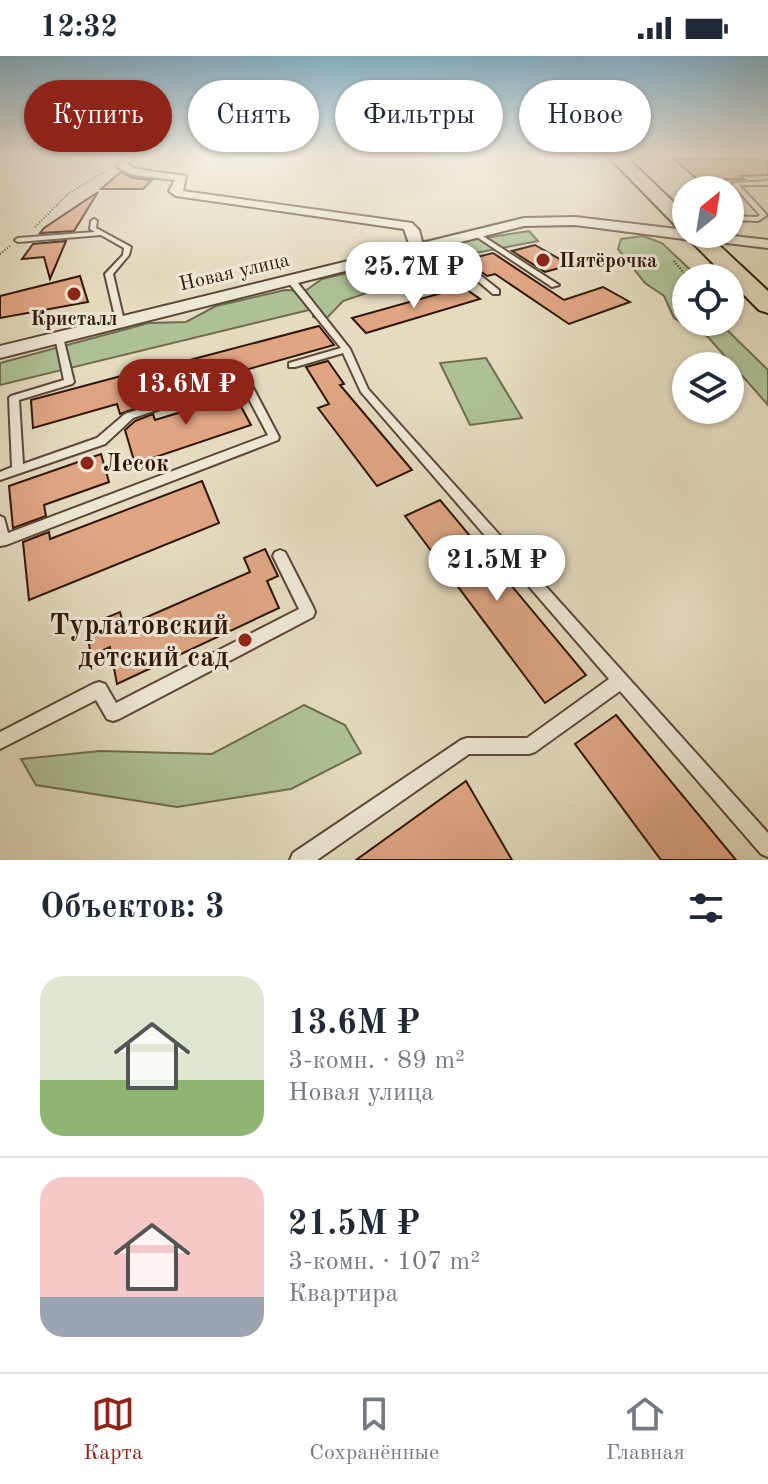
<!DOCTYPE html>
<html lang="ru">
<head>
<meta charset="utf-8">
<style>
  :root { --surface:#fff; --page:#f6f6f7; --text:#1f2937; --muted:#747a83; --line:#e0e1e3; --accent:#8f2418 }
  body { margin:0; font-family:"Old Standard TT",serif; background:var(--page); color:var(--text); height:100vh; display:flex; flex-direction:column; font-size:30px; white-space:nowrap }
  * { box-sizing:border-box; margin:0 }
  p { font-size:26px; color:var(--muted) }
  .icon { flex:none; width:44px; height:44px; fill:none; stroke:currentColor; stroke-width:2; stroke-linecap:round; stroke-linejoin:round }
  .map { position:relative; height:804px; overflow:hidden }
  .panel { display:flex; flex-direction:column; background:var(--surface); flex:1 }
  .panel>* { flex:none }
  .hud { position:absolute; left:24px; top:24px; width:720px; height:72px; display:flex; gap:16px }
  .needle { width:52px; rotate:30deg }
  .tools { position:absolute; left:672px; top:120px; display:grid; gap:16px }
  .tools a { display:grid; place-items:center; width:72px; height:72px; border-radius:50%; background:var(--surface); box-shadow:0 2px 6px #0004; font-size:40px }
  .price { position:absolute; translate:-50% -68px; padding:0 18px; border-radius:28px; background:#fff; color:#222; font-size:26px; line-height:52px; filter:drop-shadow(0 2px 4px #0008) }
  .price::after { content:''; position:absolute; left:50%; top:48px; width:24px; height:18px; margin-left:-12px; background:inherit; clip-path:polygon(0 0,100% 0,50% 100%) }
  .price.active { background:var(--accent); color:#fff }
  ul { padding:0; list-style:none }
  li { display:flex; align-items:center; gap:24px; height:200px; padding:0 40px }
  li+li { border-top:2px solid var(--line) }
  li span { display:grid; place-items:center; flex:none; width:224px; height:160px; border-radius:24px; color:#555 }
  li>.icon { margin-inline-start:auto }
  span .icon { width:96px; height:96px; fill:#fffc; stroke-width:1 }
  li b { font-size:34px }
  h2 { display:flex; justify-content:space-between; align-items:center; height:96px; padding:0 40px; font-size:34px }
  .tag { padding:0 28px; border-radius:36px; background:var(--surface); box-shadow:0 2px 6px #0004; font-size:28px; line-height:72px }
  .tag.active { background:var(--accent); color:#fff }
  .status { display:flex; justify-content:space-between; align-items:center; height:56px; padding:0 40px; background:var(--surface); direction:ltr }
  .status svg { height:22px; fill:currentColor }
  .menu { display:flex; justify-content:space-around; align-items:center; height:112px; border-top:2px solid var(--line); background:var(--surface); font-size:22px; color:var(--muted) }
  .menu a { display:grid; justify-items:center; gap:4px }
  .menu .active { color:var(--accent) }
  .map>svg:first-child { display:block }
</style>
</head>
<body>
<div class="status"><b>12:32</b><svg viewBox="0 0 49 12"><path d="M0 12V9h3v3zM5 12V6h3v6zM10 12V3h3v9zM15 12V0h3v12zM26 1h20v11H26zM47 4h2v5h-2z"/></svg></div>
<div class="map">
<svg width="768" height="804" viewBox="0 0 768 804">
  <rect width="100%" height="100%" fill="#e4dbc0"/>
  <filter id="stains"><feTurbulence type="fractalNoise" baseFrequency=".0025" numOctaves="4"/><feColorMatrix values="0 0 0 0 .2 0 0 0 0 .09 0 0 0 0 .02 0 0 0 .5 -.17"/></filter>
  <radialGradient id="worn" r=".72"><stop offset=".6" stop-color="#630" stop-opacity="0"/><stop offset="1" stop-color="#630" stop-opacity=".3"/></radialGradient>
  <g fill="#aec197" stroke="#706c4f" stroke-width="2">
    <path d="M529 175 538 185 460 200 462 220 440 212 343 245 325 264 313 261V253L0 329V307L149 267 186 266 216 250 285 234 305 235 322 223 443 194 462 196 465 185Z"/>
    <path d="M643 180 662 187 699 222H686V266H719L768 314V349L708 281 674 262 664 240 645 227 618 193 621 183Z"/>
    <path d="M486 302 522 362 470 369 440 307Z"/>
    <path d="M304 649 345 669 361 697 291 733 177 751 36 729 21 703 100 695 212 698Z"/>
  </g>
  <g fill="#e0a684" stroke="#311607" stroke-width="2">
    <path d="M674 103 761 104 768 106V119L740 120 744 123 698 124Z"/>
    <path d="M121 116 133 122 152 124 143 133H101Z"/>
    <path d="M98 136 74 175 40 177 44 172Z"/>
    <path d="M66 185 50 223 44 201 22 203 33 188Z"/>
    <path d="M535 189 570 209 545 216 512 195Z"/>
    <path d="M493 197 564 244 603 231 630 246 569 268 495 218 487 220 465 204Z"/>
    <path d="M80 220 88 246 0 262V240Z"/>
    <path d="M463 231 480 243 366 277 352 262Z"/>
    <path d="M319 270 334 289 224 320 196 331 186 305Z"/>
    <path d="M328 305 344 328 340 329 412 414 377 430 318 352 329 348 306 311Z"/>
    <path d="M140 315 150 347 120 358 117 348 33 372 31 344Z"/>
    <path d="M231 332 251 369 135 408 125 374 135 365 153 358 155 364 204 349 201 342Z"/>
    <path d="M101 398 109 426 44 449 46 460 13 472 9 430Z"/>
    <path d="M202 425 219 467 29 544 23 486 49 476 50 483Z"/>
    <path d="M440 444 586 619 545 647 405 460Z"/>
    <path d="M265 493 278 520 267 525 279 552 117 628 110 591 91 600 86 570 120 556 124 571 250 516 244 502Z"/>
    <path d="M616 659 736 804H661L575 688Z"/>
    <path d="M466 725 512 804H356Z"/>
  </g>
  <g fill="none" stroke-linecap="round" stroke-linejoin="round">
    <defs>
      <g id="service">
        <path d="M768 125V129H739L766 158V160L758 165 730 164V160L757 161 760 159 733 129V127Z"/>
        <path d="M94 163 97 165 96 172 131 191 129 199 113 218 124 265 123 267H117L116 265 105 218 123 199 124 192 101 179 18 186 15 184 18 182 95 176 90 173 91 165Z"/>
        <path d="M474 177H478L559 229 552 231 474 179Z"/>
        <path d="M434 186H438L499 234V238H493L434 188Z"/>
        <path d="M288 222H294L350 293 368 333 768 777V801L761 798 620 635 535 696 529 698H469L317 804H290L293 797 461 684 467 682H527L609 623 361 336 343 297 295 311H289V307L341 292 288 226Z"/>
        <path d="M59 278 63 281 74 326 72 328 19 344 23 408 97 382 125 358 243 319 248 322 279 381 278 384 6 489 0 490V460L4 462 8 477 268 379 240 326 133 362 105 388 0 424V416L12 411 9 342 11 340 64 324 55 281Z"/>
        <path d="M280 494 285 496 313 551 315 556 313 561 119 663 113 665 107 663 96 644 0 693V676L93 628 99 626 105 628 116 647 299 553 273 500 275 496Z"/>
      </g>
      <g id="minor">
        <path d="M126 99H136L127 108 136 113 186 120 183 135 412 167 419 174 424 193 412 196 404 173 176 140 169 135 175 124 133 119 117 111Z"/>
        <path d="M750 99H768V103Z"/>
        <path d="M715 178 768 184V192L710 185 709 182Z"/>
      </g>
      <path id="tertiary" d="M575 161 686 174V178H717L723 182 715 187 575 169 524 170 0 302V290L524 162Z"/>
      <g id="trunk">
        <path d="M607 99H624L686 158V175L679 173Z"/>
        <path d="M686 176 707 178 768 235V257L759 254 688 182Z"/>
      </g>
    </defs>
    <use href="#service" stroke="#5e4735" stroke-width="4"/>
    <use href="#minor" stroke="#5e4735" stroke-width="4"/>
    <use href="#tertiary" stroke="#5e4735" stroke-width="4"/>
    <use href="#trunk" stroke="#311607" stroke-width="4"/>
    <g stroke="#311607" stroke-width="2" stroke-dasharray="1 2" stroke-linecap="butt">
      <path d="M35 171 68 138 107 114"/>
      <path d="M0 198 10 190"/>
      <path d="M674 205 688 222"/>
    </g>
    <use href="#service" fill="#ede8d6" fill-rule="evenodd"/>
    <use href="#minor" fill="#ede8d6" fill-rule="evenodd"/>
    <use href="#tertiary" fill="#ede8d6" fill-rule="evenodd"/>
    <use href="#trunk" fill="#e4dbc0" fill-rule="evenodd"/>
  </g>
  <linearGradient id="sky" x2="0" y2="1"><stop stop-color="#87b7d0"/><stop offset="0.47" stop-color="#f3efe3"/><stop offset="1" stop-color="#f3efe3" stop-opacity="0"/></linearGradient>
  <rect width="768" height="211" fill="url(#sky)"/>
  <g fill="#8f2418" stroke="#ede8d6" stroke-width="3">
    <circle cx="543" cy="204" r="8"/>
    <circle cx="74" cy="238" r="8"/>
    <circle cx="87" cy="407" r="8"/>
    <circle cx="245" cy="584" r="8"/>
  </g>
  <g text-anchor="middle" stroke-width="6" stroke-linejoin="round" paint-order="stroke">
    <g font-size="20" font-weight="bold" fill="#311607" stroke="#ede8d6" text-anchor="start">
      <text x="559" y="211">Пятёрочка</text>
      <text x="74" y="269" text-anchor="middle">Кристалл</text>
    </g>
    <g font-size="20" fill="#311607" stroke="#ede8d6">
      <text transform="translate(234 215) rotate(-13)" y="7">Новая улица</text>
    </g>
    <g font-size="24" font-weight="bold" fill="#311607" stroke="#ede8d6" text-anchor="start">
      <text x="103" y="415">Лесок</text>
    </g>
    <g font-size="28" font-weight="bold" fill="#311607" stroke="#ede8d6" text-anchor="end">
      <text x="229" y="578">Турлатовский<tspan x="229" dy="32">детский сад</tspan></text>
    </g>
  </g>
  <rect width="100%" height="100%" filter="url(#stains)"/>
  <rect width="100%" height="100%" fill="url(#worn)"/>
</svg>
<div class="tools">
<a><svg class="needle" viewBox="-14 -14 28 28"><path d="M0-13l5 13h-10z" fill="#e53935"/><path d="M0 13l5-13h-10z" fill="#747a83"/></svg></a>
<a><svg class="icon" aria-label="locate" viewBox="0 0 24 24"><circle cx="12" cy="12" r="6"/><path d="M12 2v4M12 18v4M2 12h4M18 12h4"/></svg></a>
<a><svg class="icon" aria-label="layers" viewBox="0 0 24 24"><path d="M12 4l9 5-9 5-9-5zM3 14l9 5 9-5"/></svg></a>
</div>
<b class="price" style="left:414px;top:254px">25.7M ₽</b>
<b class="price active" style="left:186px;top:371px">13.6M ₽</b>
<b class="price" style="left:497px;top:547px">21.5M ₽</b>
<div class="hud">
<a class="tag active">Купить</a>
<a class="tag">Снять</a>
<a class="tag">Фильтры</a>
<a class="tag">Новое</a>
</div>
</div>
<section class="panel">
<h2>Объектов: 3<svg class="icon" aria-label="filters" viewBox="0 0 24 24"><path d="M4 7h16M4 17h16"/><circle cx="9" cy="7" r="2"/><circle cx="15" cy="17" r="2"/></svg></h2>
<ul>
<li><span style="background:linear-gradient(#dfe7d0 65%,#8fb573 0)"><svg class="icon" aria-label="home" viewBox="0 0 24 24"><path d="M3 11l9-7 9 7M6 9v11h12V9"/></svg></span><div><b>13.6M ₽</b><p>3-комн. · 89 m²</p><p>Новая улица</p></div></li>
<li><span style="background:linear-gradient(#f6c9c9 75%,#9aa5b1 0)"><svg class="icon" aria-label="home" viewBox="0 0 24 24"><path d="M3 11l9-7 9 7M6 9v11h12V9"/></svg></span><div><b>21.5M ₽</b><p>3-комн. · 107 m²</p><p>Квартира</p></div></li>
</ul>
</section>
<nav class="menu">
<a class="active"><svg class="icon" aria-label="map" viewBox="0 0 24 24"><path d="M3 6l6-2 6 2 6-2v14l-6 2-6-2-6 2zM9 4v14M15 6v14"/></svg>Карта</a>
<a><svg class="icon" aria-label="saved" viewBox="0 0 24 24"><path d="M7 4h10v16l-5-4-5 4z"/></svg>Сохранённые</a>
<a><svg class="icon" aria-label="home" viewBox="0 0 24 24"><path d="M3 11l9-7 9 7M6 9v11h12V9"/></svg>Главная</a>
</nav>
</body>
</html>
